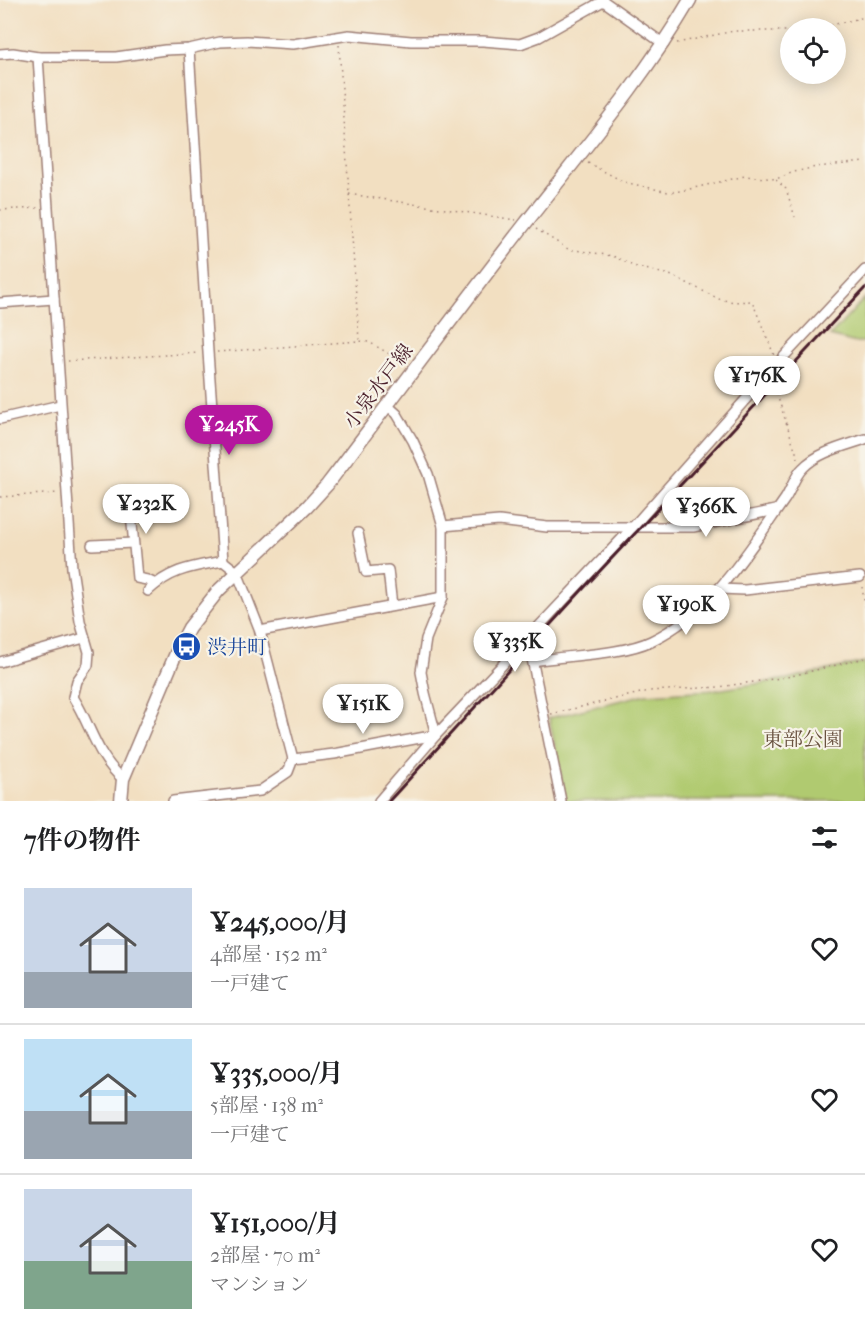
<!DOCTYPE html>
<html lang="ja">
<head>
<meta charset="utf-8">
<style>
  :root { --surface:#fff; --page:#f2f2f2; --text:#202124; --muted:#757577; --line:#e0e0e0; --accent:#b5179e }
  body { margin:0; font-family:"IM FELL French Canon","Noto Serif JP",serif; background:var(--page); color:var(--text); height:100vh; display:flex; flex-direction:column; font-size:22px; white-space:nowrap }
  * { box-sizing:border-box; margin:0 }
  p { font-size:20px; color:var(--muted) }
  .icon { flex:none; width:33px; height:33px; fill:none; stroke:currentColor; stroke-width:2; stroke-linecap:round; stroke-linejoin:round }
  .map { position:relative; height:801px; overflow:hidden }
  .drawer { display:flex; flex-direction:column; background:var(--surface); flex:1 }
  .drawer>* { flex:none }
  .buttons { position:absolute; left:780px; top:18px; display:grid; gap:12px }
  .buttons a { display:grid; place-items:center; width:66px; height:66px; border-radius:50%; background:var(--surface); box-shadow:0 3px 15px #0003; font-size:30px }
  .price { position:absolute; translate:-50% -51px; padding:0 14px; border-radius:21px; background:#fff; color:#222; font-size:20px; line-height:39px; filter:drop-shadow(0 2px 3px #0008) }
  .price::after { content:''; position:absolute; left:50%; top:36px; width:18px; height:14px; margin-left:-9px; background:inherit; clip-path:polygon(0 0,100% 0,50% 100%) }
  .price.selected { background:var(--accent); color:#fff }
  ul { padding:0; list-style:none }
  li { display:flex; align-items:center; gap:18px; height:150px; padding:0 24px }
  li+li { border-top:2px solid var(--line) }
  li span { display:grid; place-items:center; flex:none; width:168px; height:120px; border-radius:0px; color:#555 }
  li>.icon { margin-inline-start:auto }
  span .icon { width:72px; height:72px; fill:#fffc; stroke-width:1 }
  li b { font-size:26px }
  h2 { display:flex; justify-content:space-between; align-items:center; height:72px; padding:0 24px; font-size:26px }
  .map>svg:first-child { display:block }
</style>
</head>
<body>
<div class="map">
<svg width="865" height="801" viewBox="0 0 865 801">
  <rect width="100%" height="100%" fill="#f7f3e8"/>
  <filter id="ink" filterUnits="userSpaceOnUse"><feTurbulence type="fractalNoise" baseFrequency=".0167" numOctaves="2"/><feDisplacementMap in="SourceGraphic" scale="12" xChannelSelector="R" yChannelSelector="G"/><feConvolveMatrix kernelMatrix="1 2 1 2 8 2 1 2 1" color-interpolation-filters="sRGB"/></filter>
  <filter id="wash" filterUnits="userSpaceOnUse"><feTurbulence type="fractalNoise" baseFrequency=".008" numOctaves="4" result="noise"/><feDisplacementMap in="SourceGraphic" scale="24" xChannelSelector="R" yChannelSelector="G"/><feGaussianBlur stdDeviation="1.35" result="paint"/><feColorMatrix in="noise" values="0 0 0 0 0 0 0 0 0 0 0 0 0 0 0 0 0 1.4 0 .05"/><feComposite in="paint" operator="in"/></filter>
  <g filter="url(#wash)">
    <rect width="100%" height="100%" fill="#f2dfc1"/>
    <g fill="#b0ca70" stroke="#7d744e" stroke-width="1.5">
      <path d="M865 298V342H852L830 336Z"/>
      <path d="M865 662V801H566L549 718 646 694 716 690 787 679Z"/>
    </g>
  </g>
  <g filter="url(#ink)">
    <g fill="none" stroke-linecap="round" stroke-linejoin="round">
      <defs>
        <g id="minor">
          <path d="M602 0 664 44"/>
          <path d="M189 49 208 352 223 561"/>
          <path d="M0 54 13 53 38 57H116L165 50 189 49 220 42 247 41 293 44 349 35 411 41H483L520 44 539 37 603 1"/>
          <path d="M38 57 72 568 80 621 89 652 88 665 77 681 73 697C91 725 96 756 123 779"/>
          <path d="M0 303 54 299"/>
          <path d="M0 419 60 405"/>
          <path d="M129 492 137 578 147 580 156 584"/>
          <path d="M443 526 499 521 547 527H693L776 510"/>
          <path d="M358 533 366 572 388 570 392 606"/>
          <path d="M92 545 133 543"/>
          <path d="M719 589 745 590 860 577"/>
          <path d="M148 591C171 569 192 567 223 561L237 572 259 628 293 759 288 772 260 791 173 801"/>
          <path d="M260 631 443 597"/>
          <path d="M528 639 561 801"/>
          <path d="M534 661C568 655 621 655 651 641 713 611 747 553 785 499 791 490 795 475 803 468 818 452 845 446 865 439"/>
          <path d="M0 662 84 638"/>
          <path d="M293 759 334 754 436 735 425 693 421 672 426 639 443 597V526L428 474 413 441 397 414 387 405"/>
          <path d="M379 801 436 735 632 528 777 364 865 270"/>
        </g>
        <path id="major" d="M121 801 123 779 177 651 189 628 218 591 307 507 327 485C393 398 458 310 525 224 582 151 643 80 690 0"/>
      </defs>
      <use href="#minor" stroke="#9e7f76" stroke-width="12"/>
      <use href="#major" stroke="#9e7f76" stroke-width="15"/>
      <g stroke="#9e7f76" stroke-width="1.5" stroke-dasharray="1.5 4.5" stroke-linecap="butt">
        <path d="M819 28 865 17"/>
        <path d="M677 43 734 31H790"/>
        <path d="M339 45 359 340"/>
        <path d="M588 163 624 182 668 192 681 191 745 176 776 179 794 172 816 167 865 162"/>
        <path d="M776 180 786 189 795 217"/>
        <path d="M349 194 516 220"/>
        <path d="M0 210 38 208"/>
        <path d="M536 229 568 249 613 256 633 266 673 276 719 299 734 302 752 301 774 355"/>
        <path d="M217 352 359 341 369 342 405 363"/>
        <path d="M68 361 198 353"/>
        <path d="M773 383 798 458"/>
        <path d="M0 497 59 493"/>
        <path d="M862 587 865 607"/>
        <path d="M551 714 649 691 719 687 787 677 865 658"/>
      </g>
      <use href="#minor" stroke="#fff" stroke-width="9"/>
      <use href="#major" stroke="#fff" stroke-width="12"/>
      <path stroke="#4a1f2b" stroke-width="3" d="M389 801 583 589 865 288"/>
    </g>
  </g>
  <defs>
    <symbol id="bus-disc" viewBox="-11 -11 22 22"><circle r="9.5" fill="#1a4fb4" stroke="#f7f3e8"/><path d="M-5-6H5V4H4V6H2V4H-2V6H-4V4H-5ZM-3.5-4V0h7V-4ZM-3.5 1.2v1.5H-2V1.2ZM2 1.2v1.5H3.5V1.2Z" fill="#fff"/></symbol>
  </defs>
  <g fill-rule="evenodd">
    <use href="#bus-disc" x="170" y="630" width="33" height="33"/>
  </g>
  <g text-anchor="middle" stroke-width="4.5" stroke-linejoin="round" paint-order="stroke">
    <g font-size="20" fill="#4a1f2b" stroke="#f7f3e8">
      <text transform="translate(378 386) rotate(-53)" y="7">小泉水戸線</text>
    </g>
    <g font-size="20" fill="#164399" stroke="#f7f3e8" text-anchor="start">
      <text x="207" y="654">渋井町</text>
    </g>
    <g font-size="20" fill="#695240" stroke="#f7f3e8">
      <text x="803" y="746">東部公園</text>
    </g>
  </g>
</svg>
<div class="buttons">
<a><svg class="icon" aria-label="locate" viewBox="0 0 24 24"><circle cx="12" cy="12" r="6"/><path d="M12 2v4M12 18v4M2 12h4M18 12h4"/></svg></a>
</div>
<b class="price" style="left:757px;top:407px">¥176K</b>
<b class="price selected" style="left:229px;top:456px">¥245K</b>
<b class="price" style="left:146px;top:535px">¥232K</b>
<b class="price" style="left:706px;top:538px">¥366K</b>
<b class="price" style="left:686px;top:636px">¥190K</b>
<b class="price" style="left:515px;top:673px">¥335K</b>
<b class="price" style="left:363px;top:735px">¥151K</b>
</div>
<section class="drawer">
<h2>7件の物件<svg class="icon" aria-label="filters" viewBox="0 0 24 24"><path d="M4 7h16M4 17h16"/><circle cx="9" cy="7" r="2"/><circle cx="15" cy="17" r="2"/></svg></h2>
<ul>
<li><span style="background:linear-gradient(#c9d6e8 70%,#9aa5b1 0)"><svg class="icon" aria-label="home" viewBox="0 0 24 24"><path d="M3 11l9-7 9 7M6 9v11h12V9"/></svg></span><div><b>¥245,000/月</b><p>4部屋 · 152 m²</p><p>一戸建て</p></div><svg class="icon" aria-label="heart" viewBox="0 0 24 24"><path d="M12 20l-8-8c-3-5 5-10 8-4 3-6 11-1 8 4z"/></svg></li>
<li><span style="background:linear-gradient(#bfe0f5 60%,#9aa5b1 0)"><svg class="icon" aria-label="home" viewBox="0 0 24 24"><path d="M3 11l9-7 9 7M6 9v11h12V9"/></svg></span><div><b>¥335,000/月</b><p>5部屋 · 138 m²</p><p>一戸建て</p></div><svg class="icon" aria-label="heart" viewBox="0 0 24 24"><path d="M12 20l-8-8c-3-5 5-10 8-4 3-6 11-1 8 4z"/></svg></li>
<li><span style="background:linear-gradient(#c9d6e8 60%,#7fa58c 0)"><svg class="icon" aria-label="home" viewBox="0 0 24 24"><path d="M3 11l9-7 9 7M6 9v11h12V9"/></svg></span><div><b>¥151,000/月</b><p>2部屋 · 70 m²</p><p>マンション</p></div><svg class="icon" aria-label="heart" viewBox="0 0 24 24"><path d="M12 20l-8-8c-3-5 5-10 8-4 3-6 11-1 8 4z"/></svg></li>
</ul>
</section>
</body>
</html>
